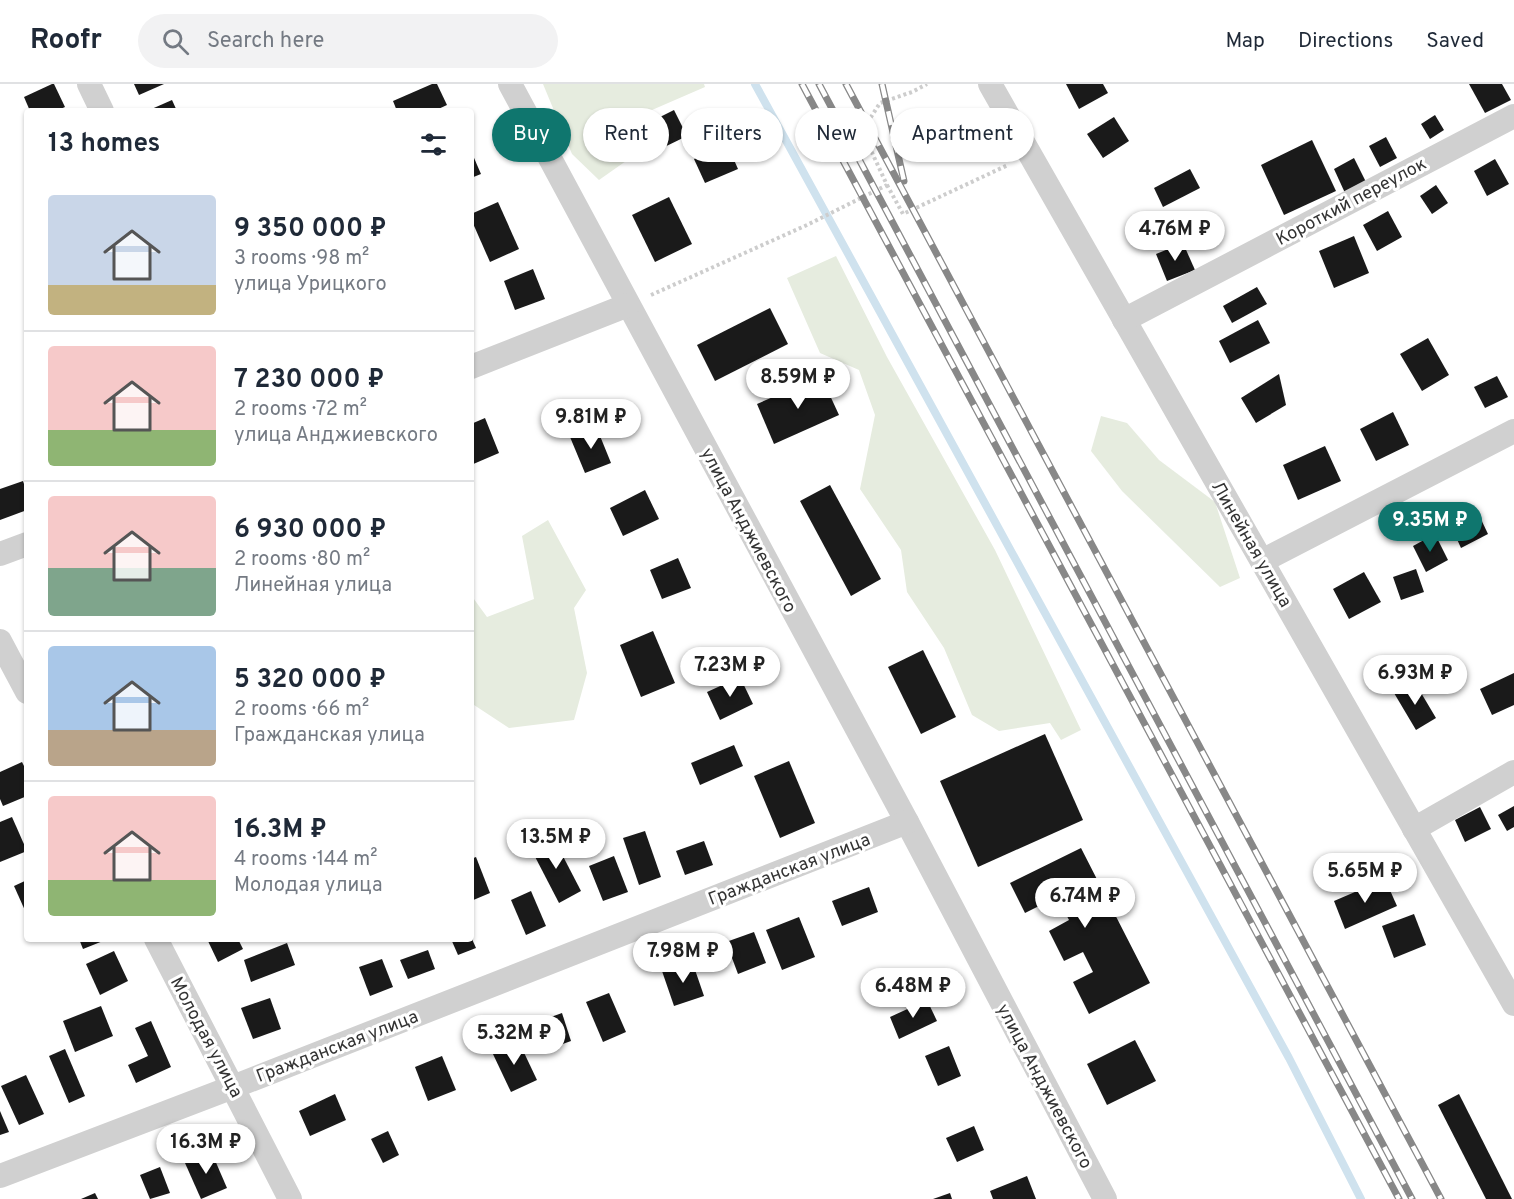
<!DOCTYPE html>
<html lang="en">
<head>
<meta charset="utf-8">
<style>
  :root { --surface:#fff; --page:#f2f2f3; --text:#1f2937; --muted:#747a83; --line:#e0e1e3; --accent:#0f766e }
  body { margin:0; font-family:Overpass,sans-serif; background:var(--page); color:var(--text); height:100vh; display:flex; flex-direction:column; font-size:22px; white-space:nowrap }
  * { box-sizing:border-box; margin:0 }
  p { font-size:20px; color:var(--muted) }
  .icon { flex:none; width:33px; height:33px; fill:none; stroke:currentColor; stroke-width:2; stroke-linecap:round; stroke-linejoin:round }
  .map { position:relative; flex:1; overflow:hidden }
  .sheet { position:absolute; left:24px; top:24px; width:450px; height:834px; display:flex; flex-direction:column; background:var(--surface); border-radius:6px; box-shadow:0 2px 4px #0004 }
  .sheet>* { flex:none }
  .banner { position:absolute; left:492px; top:24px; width:570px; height:54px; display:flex; gap:12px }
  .price { position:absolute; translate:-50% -51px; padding:0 14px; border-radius:21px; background:#fff; color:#222; font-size:20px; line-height:39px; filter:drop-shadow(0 2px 3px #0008) }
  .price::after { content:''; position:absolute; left:50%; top:36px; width:18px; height:14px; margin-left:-9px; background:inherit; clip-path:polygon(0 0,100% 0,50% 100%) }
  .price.selected { background:var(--accent); color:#fff }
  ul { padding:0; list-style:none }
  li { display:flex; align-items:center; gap:18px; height:150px; padding:0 24px }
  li+li { border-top:2px solid var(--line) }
  li span { display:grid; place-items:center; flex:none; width:168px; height:120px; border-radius:6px; color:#555 }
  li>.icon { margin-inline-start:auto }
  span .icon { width:72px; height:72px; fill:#fffc; stroke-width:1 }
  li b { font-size:26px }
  h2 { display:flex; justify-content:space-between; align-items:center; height:72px; padding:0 24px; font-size:26px }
  .pill { padding:0 21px; border-radius:27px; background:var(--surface); box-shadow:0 2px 4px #0004; font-size:21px; line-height:54px }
  .pill.selected { background:var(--accent); color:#fff }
  header { display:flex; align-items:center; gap:36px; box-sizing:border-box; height:84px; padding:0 30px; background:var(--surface); border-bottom:2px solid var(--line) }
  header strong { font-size:28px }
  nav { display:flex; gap:33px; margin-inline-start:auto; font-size:21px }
  .search { width:420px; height:54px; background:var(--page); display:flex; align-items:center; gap:15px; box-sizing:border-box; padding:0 21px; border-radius:33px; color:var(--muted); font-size:22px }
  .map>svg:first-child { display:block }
</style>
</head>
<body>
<header>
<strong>Roofr</strong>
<div class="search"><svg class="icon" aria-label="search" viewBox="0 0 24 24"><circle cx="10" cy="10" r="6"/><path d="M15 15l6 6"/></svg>Search here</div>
<nav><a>Map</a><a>Directions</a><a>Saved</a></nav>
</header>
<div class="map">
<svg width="1514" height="1115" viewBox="0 0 1514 1115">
  <rect width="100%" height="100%" fill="#fff"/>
  <g fill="#e6ecdf">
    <path d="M543 0H704L705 3 622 39 626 77 599 96 572 70Z"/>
    <path d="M836 172 887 273 995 466 1081 646 1061 656 1050 639 999 647 972 631 944 564 907 508 901 466 860 405 875 331 859 286 820 269 787 194Z"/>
    <path d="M1101 332 1127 339 1159 376 1215 418 1240 494 1220 503 1122 407 1091 367Z"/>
    <path d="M548 436 586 506 574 524 587 589 574 636 509 644 471 619V511L487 533 534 515 522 452Z"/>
  </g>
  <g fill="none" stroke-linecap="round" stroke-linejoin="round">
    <path stroke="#cfe2ee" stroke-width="8" d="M755 0 1289 974 1361 1115"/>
  </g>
  <g fill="#1a1a1a">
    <path d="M52 0H54L65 23 56 27H30L24 13Z"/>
    <path d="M134 0H164L139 11Z"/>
    <path d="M432 0H437L447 21 434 27H397L393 17Z"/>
    <path d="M1066 0H1103L1108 9 1079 25Z"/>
    <path d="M1469 0H1502L1511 16 1485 29Z"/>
    <path d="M172 16 177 27H147Z"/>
    <path d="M674 26 687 52 650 70 638 44Z"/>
    <path d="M1435 31 1444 46 1430 55 1421 40Z"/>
    <path d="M1114 33 1129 57 1103 74 1087 50Z"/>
    <path d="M938 34 952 64 935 72 921 43Z"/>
    <path d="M1386 53 1397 74 1380 83 1369 62Z"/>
    <path d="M1312 56 1336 107 1284 131 1261 81Z"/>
    <path d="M727 60 738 85 705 99 694 75Z"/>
    <path d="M471 67 481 90 471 94Z"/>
    <path d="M1354 74 1366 98 1345 109 1334 85Z"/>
    <path d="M1495 75 1509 100 1487 112 1474 87Z"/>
    <path d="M1190 85 1200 104 1163 123 1154 104Z"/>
    <path d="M1436 101 1448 119 1432 130 1420 112Z"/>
    <path d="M669 113 692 160 655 178 632 131Z"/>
    <path d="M498 118 519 165 490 178 471 135V130Z"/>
    <path d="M1388 127 1402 153 1377 167 1363 141Z"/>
    <path d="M1354 152 1369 189 1334 204 1319 167Z"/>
    <path d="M1183 159 1195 186 1167 197 1156 170Z"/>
    <path d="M533 185 545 215 515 226 504 197Z"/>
    <path d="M1257 203 1267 220 1232 239 1223 222Z"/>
    <path d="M770 224 788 260 715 297 697 261Z"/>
    <path d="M1258 236 1270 259 1230 279 1219 257Z"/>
    <path d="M1428 254 1449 291 1422 307 1400 270Z"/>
    <path d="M1279 290 1286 321 1256 339 1241 314Z"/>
    <path d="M821 292 839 331 774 360 757 320Z"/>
    <path d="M1497 292 1508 313 1485 324 1474 303Z"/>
    <path d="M1393 328 1409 361 1376 377 1360 345Z"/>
    <path d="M485 334 499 369 471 381V340Z"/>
    <path d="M596 342 611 379 585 389 570 353Z"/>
    <path d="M1325 362 1341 397 1298 416 1283 381Z"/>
    <path d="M23 397 27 409V426L0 436V405Z"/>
    <path d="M830 401 881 495 851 512 800 417Z"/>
    <path d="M645 406 659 435 623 452 610 424Z"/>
    <path d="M1478 429 1488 450 1461 464 1451 442Z"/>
    <path d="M1435 450 1448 476 1426 488 1413 462Z"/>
    <path d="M678 474 691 504 662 515 650 486Z"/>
    <path d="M1416 485 1424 508 1401 516 1393 493Z"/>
    <path d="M1364 488 1381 518 1349 535 1333 505Z"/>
    <path d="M653 547 675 599 641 613 620 561Z"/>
    <path d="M923 566 956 633 921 650 888 583Z"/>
    <path d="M1514 589V621L1492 631 1480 605Z"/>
    <path d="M740 593 753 620 720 636 707 608Z"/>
    <path d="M1414 597 1436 634 1416 646 1394 609Z"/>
    <path d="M1045 650 1083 736 978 783 940 697Z"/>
    <path d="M734 661 743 682 700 701 691 679Z"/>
    <path d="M789 677 815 739 780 754 754 692Z"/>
    <path d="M22 678 27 688V712L3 722 0 715V688Z"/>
    <path d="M1514 722V743L1507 747 1498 731Z"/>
    <path d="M1480 723 1491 745 1465 758 1455 736Z"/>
    <path d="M12 733 27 767 0 778V738Z"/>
    <path d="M645 747 661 793 639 801 623 754Z"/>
    <path d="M553 753 581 807 559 819 531 765Z"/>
    <path d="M704 757 713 781 685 791 676 767Z"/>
    <path d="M1081 764 1150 899 1089 930 1073 898 1093 888 1083 868 1064 877 1049 847 1069 836 1057 813 1025 829 1010 799Z"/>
    <path d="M614 772 628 808 603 817 589 782Z"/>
    <path d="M476 773 490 809 471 817V775Z"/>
    <path d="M1385 795 1397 822 1345 845 1334 817Z"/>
    <path d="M27 796V831L14 802Z"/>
    <path d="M869 803 878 828 842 842 832 817Z"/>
    <path d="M531 807 546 842 526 851 511 816Z"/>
    <path d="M1414 830 1426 861 1394 874 1382 842Z"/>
    <path d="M799 833 815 873 782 886 766 846Z"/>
    <path d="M754 848 766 879 738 890 726 858Z"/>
    <path d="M79 855H108L83 865Z"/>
    <path d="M207 855H238L243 865 218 878Z"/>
    <path d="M451 855H472L476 864 458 871Z"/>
    <path d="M287 859 295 881 251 898 244 876Z"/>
    <path d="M428 866 435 885 408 895 400 876Z"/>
    <path d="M114 867 128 897 100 911 86 880Z"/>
    <path d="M382 875 393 903 370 912 359 883Z"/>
    <path d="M692 877 704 912 674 922 662 887Z"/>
    <path d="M609 909 626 948 603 958 586 918Z"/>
    <path d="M270 914 281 945 253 955 241 924Z"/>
    <path d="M927 916 937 937 899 955 890 933Z"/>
    <path d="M101 922 113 952 75 968 63 937Z"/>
    <path d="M562 929 571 957 546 966 537 938Z"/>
    <path d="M151 937 171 983 136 999 128 981 148 972 135 944Z"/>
    <path d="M518 956 537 996 511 1008 492 968Z"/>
    <path d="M1135 956 1156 997 1107 1021 1087 980Z"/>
    <path d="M949 962 961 992 938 1002 925 972Z"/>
    <path d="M65 965 85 1012 69 1019 49 972Z"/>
    <path d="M442 972 456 1006 428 1017 415 983Z"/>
    <path d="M26 991 44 1030 19 1041 1 1002Z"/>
    <path d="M335 1010 346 1036 310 1052 299 1027Z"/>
    <path d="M1459 1010 1512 1115H1486L1438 1021Z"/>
    <path d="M0 1027 9 1048 0 1051Z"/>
    <path d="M974 1042 984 1066 957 1078 946 1054Z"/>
    <path d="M388 1047 399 1071 383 1079 371 1055Z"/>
    <path d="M211 1067 227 1104 201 1115 185 1079Z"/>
    <path d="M160 1083 170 1109 150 1115 140 1091Z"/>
    <path d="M1027 1092 1036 1115H993L990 1107Z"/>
    <path d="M95 1109 98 1115H81Z"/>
    <path d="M950 1109 952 1115H933Z"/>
  </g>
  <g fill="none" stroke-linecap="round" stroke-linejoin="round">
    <g stroke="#cdcdcd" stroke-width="4" stroke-dasharray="3 3" stroke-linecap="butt">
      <path d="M887 101 903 130 1008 81"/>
      <path d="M651 211 807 141 887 101 862 47 880 19 912 8 927 0"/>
    </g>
    <g stroke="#d0d0d0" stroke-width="24">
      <path d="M89 0 102 27"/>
      <path d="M510 0 907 738 1105 1115"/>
      <path d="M990 0 1514 920"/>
      <path d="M1124 236 1514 32"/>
      <path d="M471 283 628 221"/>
      <path d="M0 470 27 460"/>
      <path d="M1262 477 1514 347"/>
      <path d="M0 557 27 608"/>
      <path d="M1414 745 1514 688"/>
      <path d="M156 855 290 1115"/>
      <path d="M0 1092 233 1003 907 738"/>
    </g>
    <defs>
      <g id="rail">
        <path d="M802 0 1399 1115"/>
        <path d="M819 0 1412 1115"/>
        <path d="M846 0 1441 1115"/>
        <path d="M882 0 904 97"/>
      </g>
    </defs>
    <use href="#rail" stroke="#888" stroke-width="7"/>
    <use href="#rail" stroke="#fff" stroke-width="4.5" stroke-dasharray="14" stroke-linecap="butt"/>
  </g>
  <g text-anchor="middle" stroke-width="6" stroke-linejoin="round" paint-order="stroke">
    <g font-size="18" fill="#333" stroke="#fff">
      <text transform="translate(1351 117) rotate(-28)" y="6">Короткий переулок</text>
      <text transform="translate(749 446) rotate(62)" y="6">улица Анджиевского</text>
      <text transform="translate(1252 460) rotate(60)" y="6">Линейная улица</text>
      <text transform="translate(789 785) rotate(-21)" y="6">Гражданская улица</text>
      <text transform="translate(207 953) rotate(62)" y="6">Молодая улица</text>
      <text transform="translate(337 962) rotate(-21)" y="6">Гражданская улица</text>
      <text transform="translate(1045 1002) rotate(62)" y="6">улица Анджиевского</text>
    </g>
  </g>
</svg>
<b class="price" style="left:1175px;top:178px">4.76M ₽</b>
<b class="price" style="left:798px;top:326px">8.59M ₽</b>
<b class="price" style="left:591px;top:366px">9.81M ₽</b>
<b class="price selected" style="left:1430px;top:469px">9.35M ₽</b>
<b class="price" style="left:730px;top:614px">7.23M ₽</b>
<b class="price" style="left:1415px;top:622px">6.93M ₽</b>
<b class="price" style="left:556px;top:786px">13.5M ₽</b>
<b class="price" style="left:1365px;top:820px">5.65M ₽</b>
<b class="price" style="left:1085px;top:845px">6.74M ₽</b>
<b class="price" style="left:683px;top:900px">7.98M ₽</b>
<b class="price" style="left:913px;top:935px">6.48M ₽</b>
<b class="price" style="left:514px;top:982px">5.32M ₽</b>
<b class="price" style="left:206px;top:1091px">16.3M ₽</b>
<div class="banner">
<a class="pill selected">Buy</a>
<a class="pill">Rent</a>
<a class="pill">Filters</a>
<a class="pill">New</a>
<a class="pill">Apartment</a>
</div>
<section class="sheet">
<h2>13 homes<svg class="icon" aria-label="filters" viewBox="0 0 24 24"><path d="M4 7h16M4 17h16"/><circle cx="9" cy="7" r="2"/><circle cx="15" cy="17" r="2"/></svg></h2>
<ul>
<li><span style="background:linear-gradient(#c9d6e8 75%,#c2b280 0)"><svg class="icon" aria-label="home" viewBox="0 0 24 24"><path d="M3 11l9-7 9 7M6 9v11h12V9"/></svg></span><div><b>9 350 000 ₽</b><p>3 rooms · 98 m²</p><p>улица Урицкого</p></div></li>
<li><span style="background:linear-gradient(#f6c9c9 70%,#8fb573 0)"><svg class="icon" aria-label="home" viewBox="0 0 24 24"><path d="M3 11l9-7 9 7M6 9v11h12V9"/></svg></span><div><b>7 230 000 ₽</b><p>2 rooms · 72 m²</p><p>улица Анджиевского</p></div></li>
<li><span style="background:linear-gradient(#f6c9c9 60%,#7fa58c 0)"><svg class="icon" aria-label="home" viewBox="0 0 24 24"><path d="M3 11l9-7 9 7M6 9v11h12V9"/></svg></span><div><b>6 930 000 ₽</b><p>2 rooms · 80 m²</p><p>Линейная улица</p></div></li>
<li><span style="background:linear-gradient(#a9c7e8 70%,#b9a48a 0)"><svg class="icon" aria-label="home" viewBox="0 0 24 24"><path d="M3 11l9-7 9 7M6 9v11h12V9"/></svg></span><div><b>5 320 000 ₽</b><p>2 rooms · 66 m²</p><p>Гражданская улица</p></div></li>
<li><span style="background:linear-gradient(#f6c9c9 70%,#8fb573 0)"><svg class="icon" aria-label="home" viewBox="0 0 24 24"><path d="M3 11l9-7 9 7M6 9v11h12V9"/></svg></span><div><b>16.3M ₽</b><p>4 rooms · 144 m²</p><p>Молодая улица</p></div></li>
</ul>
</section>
</div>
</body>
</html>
